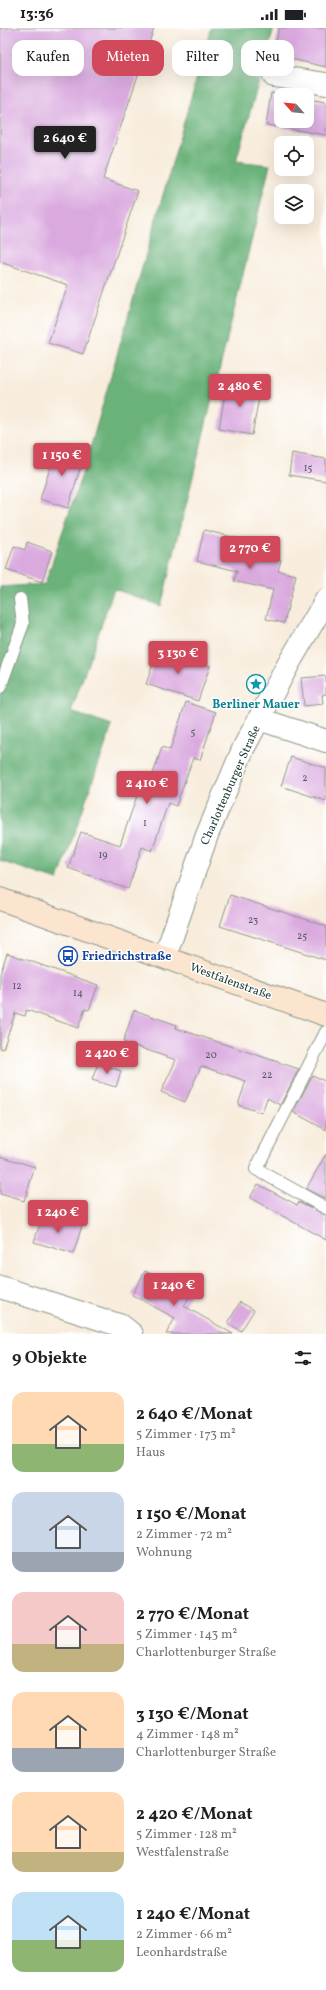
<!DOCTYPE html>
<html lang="de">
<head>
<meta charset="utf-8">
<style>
  :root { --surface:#fff; --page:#f6f6f6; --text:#202124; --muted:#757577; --accent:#d1495b }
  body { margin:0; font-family:Vollkorn,serif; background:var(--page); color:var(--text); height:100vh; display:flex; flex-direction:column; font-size:15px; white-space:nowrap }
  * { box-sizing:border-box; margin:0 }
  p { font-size:13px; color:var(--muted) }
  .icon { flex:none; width:22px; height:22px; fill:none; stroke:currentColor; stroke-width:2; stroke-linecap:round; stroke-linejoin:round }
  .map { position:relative; height:1306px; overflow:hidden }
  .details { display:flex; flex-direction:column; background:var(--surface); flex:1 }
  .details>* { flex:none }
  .top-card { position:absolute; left:12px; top:12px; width:302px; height:36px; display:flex; gap:8px }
  .needle { width:26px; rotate:297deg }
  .controls { position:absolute; left:274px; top:60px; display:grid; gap:8px }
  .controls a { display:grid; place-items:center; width:40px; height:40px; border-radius:8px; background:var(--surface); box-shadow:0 4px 16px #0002; font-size:20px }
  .price { position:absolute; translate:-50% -34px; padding:0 9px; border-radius:4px; background:var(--accent); color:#fff; font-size:13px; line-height:26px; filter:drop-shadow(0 1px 2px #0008) }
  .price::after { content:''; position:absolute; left:50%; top:24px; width:12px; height:9px; margin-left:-6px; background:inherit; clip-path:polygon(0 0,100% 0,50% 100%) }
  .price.on { background:#222; color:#fff }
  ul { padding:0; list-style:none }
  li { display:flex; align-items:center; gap:12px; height:100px; padding:0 12px }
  li span { display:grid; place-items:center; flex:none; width:112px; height:80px; border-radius:12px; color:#555 }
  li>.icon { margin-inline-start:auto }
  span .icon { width:48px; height:48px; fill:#fffc; stroke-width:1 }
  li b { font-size:17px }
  h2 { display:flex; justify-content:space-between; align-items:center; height:48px; padding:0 12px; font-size:17px }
  .tag { padding:0 14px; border-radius:12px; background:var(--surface); box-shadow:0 4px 16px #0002; font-size:14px; line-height:36px }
  .tag.on { background:var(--accent); color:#fff }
  .status { display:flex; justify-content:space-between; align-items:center; height:28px; padding:0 20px; background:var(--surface); direction:ltr }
  .status svg { height:11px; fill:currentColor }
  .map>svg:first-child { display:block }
</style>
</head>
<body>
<div class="status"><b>13:36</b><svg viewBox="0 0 49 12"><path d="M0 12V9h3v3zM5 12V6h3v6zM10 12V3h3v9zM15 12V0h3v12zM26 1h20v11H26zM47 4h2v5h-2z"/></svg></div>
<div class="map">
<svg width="326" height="1306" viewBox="0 0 326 1306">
  <rect width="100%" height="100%" fill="#fff"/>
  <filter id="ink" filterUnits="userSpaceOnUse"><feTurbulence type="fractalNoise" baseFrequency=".025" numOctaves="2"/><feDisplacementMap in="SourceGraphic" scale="8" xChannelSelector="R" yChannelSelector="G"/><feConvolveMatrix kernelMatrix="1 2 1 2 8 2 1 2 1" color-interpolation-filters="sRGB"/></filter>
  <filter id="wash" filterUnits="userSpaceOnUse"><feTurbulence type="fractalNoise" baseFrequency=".012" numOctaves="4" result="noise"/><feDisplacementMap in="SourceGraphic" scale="16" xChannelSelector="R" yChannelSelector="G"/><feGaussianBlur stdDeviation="0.9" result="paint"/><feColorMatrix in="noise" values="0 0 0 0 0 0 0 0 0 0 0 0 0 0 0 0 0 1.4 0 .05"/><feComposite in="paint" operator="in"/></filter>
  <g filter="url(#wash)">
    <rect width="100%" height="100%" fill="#f8eddd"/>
    <path fill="#6ab27a" stroke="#447857" d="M211 0H274L236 133 270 137 161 578 114 561 71 684 112 698 58 852 0 833V559L45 556 88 428Z"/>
    <g id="blocks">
      <g fill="#daaadf">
        <path d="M0 0H154L103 151 138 163 83 326 48 315 68 257 0 234Z"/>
        <path d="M279 0H326V39L273 27Z"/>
        <path d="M271 65 284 67H281V93H307V71L326 74V107L266 97Z"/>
        <path d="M227 353 261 359 252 407 219 401Z"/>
        <path d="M57 419 84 427 68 480 40 471Z"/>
        <path d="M292 425 326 431V453L289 447Z"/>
        <path d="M204 502 244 512 242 522 281 532 278 543 296 547 284 595 266 591 273 562 234 553 237 543 197 533Z"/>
        <path d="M27 514 52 523 42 554 6 542 14 518 25 522Z"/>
        <path d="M159 620 210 638 198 673 146 656Z"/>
        <path d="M326 648V666L322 667 323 676 304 678 301 650Z"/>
        <path d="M186 674 216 684 200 732 193 730 176 778 168 775 152 823 142 819 128 861 68 840 81 804 120 817 138 765 146 767 162 719 170 722Z"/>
        <path d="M291 729 326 740V773L281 758Z"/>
        <path d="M230 867 326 898V932L220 898Z"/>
        <path d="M7 925 98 957 89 982 85 981 78 1000 27 982 25 988 15 985 3 1021 0 1020V946Z"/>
        <path d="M134 982 177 997 176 1000 299 1041 280 1077 267 1070 262 1085 238 1077 246 1053 201 1038 185 1074 161 1064 176 1032 123 1014Z"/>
        <path d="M98 1035 121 1043 116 1059 92 1052Z"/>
        <path d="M313 1047 326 1054V1102L293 1084Z"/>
        <path d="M326 1126V1171L306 1161Z"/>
        <path d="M0 1128 35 1139 24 1173 0 1166Z"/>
        <path d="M258 1156 297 1177 299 1174 326 1187V1212L250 1170Z"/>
        <path d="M43 1186 82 1198 73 1226 34 1214Z"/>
        <path d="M145 1243 191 1266 184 1278 233 1306H166L175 1290 132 1267Z"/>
        <path d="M240 1274 254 1282 241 1303 228 1295Z"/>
      </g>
    </g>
  </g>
  <g filter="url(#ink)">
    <use href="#blocks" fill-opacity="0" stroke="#8c9588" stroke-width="1"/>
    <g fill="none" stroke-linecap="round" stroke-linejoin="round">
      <defs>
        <g id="lane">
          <path d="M0 659 23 596 20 571"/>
          <path d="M326 1004 256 1141 326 1180"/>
        </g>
        <g id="street">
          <path d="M274 48 326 56"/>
          <path d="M259 691 326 713"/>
          <path d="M165 929 207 807 244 719 289 635 326 572"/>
          <path d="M0 1259 122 1298 132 1306"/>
        </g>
        <path id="secondary" d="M0 871 326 987"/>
      </defs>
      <use href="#lane" stroke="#8c9588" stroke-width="14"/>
      <use href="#street" stroke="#8c9588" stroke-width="24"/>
      <use href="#secondary" stroke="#8c9588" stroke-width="24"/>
      <use href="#lane" stroke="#fff" stroke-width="12"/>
      <use href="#street" stroke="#fff" stroke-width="22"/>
      <use href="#secondary" stroke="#fce5cf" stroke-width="22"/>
    </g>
  </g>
  <defs>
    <symbol id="sight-ring" viewBox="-11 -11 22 22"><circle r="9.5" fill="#fff" stroke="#0f9aa8" stroke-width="1.5"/><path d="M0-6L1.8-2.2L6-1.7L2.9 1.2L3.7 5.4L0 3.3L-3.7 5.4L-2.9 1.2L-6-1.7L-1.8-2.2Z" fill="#0f9aa8"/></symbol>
    <symbol id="bus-ring" viewBox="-11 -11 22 22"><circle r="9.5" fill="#fff" stroke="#1a4fb4" stroke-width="1.5"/><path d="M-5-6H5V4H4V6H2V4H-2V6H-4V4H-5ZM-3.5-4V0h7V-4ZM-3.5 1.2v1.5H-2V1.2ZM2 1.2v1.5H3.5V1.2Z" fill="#1a4fb4"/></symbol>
  </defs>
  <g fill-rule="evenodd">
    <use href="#sight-ring" x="245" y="645" width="22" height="22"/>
    <use href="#bus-ring" x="57" y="917" width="22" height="22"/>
  </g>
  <g text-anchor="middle" stroke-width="3" stroke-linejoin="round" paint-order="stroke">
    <g font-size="10" fill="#4e585f">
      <text x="308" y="443">15</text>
      <text x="193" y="707">5</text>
      <text x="305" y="753">2</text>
      <text x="145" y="798">1</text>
      <text x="103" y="830">19</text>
      <text x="253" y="895">23</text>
      <text x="302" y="911">25</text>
      <text x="17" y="961">12</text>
      <text x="78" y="968">14</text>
      <text x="211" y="1030">20</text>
      <text x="267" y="1050">22</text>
    </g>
    <g font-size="12" font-weight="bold" fill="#0d838f" stroke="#fff">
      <text x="256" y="680">Berliner Mauer</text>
    </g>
    <g font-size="12" fill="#1f3d34" stroke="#fff">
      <text transform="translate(230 757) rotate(-66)" y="4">Charlottenburger Straße</text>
      <text transform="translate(231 953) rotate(20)" y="4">Westfalenstraße</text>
    </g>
    <g font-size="12" font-weight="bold" fill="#164399" stroke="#fff" text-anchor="start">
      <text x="82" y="932">Friedrichstraße</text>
    </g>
  </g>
</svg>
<div class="controls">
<a><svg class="needle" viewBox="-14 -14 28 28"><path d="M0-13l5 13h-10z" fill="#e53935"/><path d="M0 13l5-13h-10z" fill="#757577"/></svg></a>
<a><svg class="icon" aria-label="locate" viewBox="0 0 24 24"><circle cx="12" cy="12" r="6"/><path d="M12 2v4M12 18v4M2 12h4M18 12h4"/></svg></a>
<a><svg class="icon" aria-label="layers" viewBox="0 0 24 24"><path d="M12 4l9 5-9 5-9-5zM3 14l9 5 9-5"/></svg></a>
</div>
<b class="price on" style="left:65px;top:132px">2 640 €</b>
<b class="price" style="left:240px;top:380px">2 480 €</b>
<b class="price" style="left:62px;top:449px">1 150 €</b>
<b class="price" style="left:250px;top:542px">2 770 €</b>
<b class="price" style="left:178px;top:647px">3 130 €</b>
<b class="price" style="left:147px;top:777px">2 410 €</b>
<b class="price" style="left:107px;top:1047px">2 420 €</b>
<b class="price" style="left:58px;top:1206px">1 240 €</b>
<b class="price" style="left:174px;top:1279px">1 240 €</b>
<div class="top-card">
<a class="tag">Kaufen</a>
<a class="tag on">Mieten</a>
<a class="tag">Filter</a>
<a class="tag">Neu</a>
</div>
</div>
<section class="details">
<h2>9 Objekte<svg class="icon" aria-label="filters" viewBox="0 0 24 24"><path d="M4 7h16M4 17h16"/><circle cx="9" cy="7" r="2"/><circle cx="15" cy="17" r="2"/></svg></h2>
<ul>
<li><span style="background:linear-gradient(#ffd9b3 65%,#8fb573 0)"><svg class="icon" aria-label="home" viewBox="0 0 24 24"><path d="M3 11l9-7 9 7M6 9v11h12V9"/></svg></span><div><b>2 640 €/Monat</b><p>5 Zimmer · 173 m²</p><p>Haus</p></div></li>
<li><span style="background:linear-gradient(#c9d6e8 75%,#9aa5b1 0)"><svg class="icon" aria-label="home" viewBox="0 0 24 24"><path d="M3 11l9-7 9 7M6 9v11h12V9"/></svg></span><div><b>1 150 €/Monat</b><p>2 Zimmer · 72 m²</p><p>Wohnung</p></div></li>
<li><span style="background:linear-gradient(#f6c9c9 65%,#c2b280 0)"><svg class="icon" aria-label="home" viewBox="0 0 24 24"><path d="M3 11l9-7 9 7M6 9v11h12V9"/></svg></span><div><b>2 770 €/Monat</b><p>5 Zimmer · 143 m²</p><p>Charlottenburger Straße</p></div></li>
<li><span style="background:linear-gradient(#ffd9b3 70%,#9aa5b1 0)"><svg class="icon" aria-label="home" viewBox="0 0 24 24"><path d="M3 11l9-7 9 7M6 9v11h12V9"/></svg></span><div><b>3 130 €/Monat</b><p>4 Zimmer · 148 m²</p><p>Charlottenburger Straße</p></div></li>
<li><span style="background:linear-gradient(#ffd9b3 75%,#c2b280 0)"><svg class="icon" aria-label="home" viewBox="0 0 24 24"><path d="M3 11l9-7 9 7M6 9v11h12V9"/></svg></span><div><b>2 420 €/Monat</b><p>5 Zimmer · 128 m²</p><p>Westfalenstraße</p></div></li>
<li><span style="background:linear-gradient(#bfe0f5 60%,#8fb573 0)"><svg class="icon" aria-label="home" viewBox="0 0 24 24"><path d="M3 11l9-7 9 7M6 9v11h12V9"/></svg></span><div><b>1 240 €/Monat</b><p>2 Zimmer · 66 m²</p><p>Leonhardstraße</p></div></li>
</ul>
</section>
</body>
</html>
